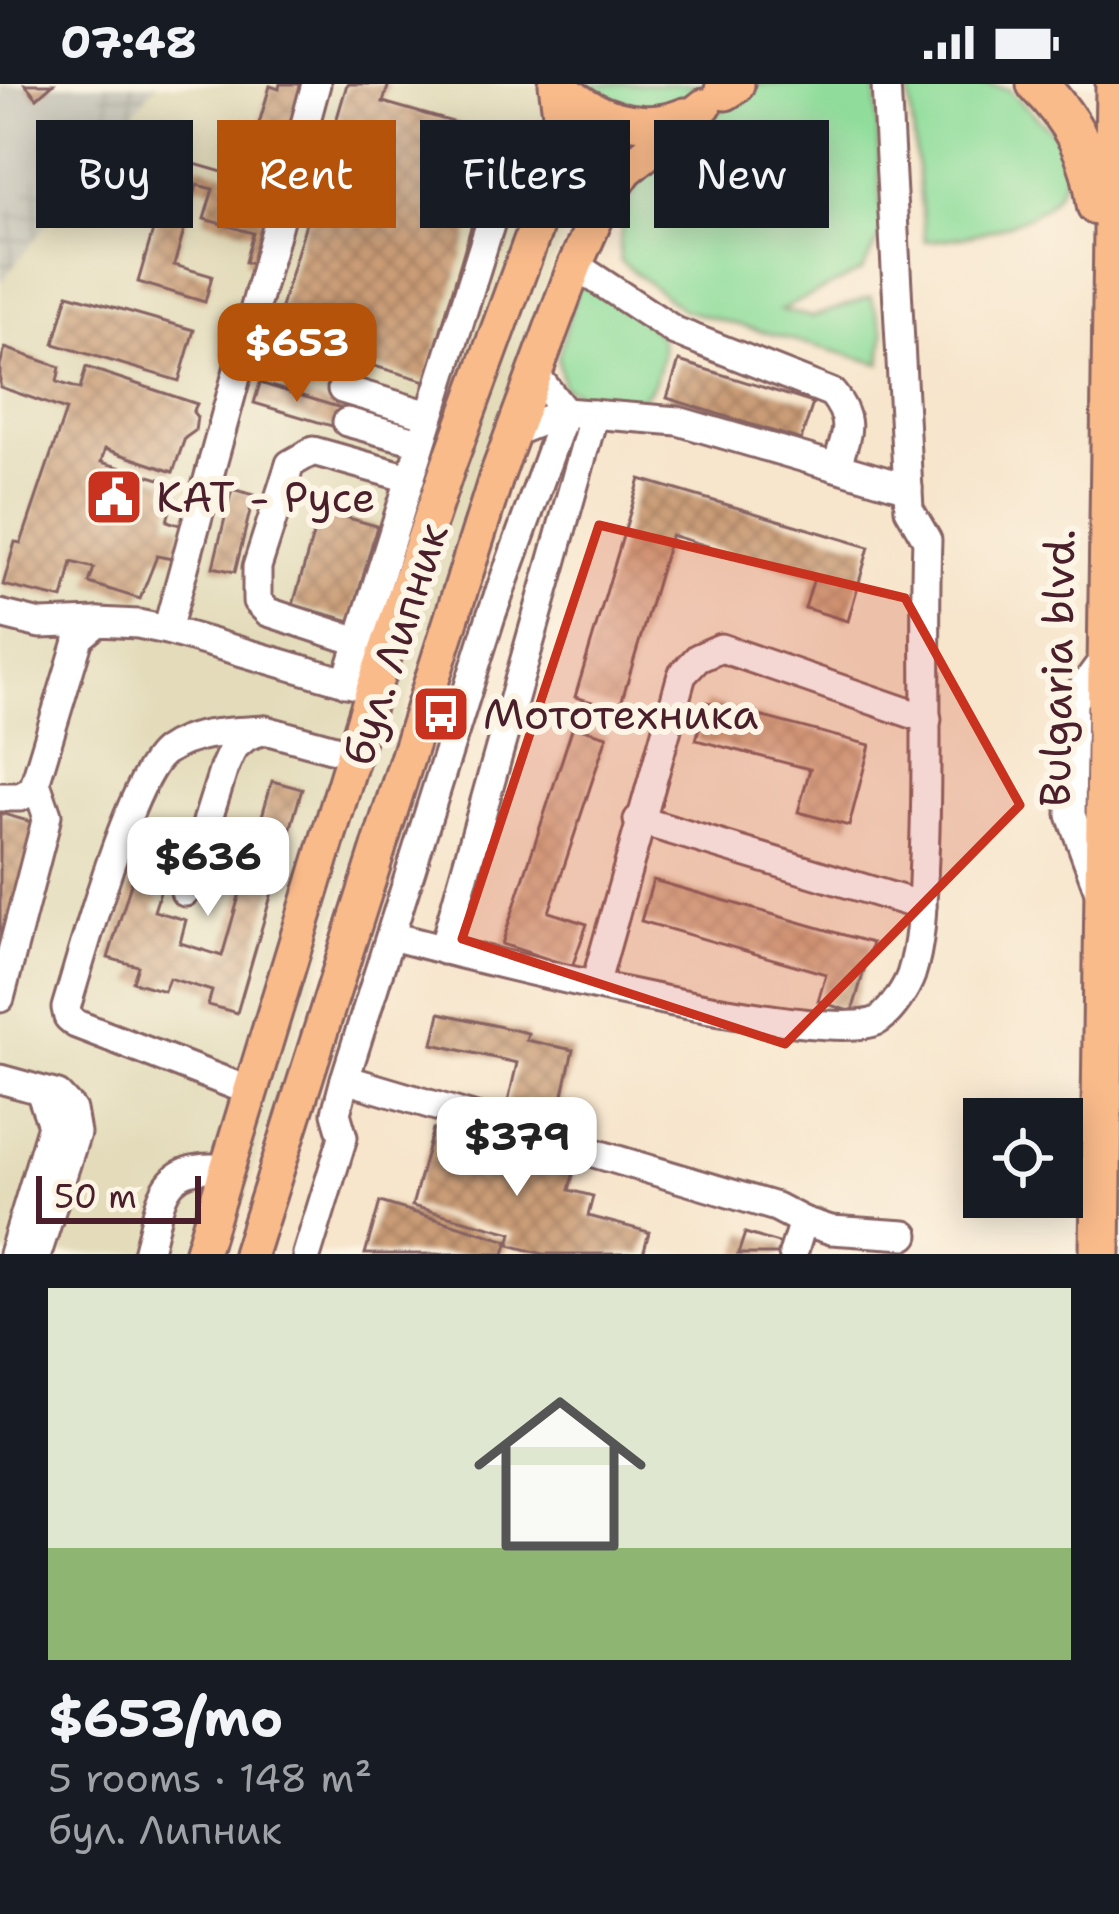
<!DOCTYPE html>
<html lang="en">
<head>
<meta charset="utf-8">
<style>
  :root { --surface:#171b24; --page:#242831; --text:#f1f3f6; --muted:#9ea1a6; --accent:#b45309 }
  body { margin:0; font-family:"Shantell Sans",sans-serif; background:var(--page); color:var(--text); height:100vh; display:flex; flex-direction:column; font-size:45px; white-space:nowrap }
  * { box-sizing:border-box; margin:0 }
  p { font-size:39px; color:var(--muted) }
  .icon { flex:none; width:66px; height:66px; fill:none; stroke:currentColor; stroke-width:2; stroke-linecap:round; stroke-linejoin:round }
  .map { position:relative; height:1170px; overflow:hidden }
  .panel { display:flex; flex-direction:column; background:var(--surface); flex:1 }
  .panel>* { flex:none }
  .hud { position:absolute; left:36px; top:36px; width:1047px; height:108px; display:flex; gap:24px }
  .fabs { position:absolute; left:963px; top:1014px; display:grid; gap:24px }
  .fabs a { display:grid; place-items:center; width:120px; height:120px; border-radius:0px; background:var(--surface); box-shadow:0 6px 30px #0003; font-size:60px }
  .scale { position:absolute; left:36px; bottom:30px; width:165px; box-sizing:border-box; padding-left:12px; border:6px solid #4a1f2b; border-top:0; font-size:33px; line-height:42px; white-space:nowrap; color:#4a1f2b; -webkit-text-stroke:9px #fcf5e5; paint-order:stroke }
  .price { position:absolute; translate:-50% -102px; padding:0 27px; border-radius:24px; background:#fff; color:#222; font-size:39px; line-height:78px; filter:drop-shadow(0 3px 6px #0008) }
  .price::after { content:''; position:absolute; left:50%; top:72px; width:36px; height:27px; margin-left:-18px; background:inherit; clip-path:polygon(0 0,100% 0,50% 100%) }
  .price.current { background:var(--accent); color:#fff }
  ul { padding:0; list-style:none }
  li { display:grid; align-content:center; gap:24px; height:636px; padding:0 48px }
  li span { display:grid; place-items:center; height:372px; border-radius:0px; color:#555 }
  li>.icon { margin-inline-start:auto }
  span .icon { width:216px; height:216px; fill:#fffc; stroke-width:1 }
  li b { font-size:51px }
  .pill { padding:0 42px; border-radius:0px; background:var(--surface); box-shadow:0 6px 30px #0003; font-size:42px; line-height:108px }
  .pill.current { background:var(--accent); color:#fff }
  .status { display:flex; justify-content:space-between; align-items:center; height:84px; padding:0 60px; background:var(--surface); direction:ltr }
  .status svg { height:33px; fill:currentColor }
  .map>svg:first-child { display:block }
</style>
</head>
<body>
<div class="status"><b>07:48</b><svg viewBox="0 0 49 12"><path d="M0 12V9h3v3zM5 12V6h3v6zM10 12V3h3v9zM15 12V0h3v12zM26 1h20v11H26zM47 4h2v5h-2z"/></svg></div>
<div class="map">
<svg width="1119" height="1170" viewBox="0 0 1119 1170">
  <defs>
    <pattern id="industrial-grid" width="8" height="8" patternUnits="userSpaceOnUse" patternTransform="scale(3)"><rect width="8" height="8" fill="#c6c5b8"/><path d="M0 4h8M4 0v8" fill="none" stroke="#aca99e"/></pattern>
    <pattern id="building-cross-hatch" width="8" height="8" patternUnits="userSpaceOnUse" patternTransform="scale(3)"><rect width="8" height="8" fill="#ca9d77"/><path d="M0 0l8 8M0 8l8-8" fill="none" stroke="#a67f62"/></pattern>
  </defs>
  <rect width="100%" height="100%" fill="#fcf5e5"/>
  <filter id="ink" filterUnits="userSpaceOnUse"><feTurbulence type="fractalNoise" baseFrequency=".00833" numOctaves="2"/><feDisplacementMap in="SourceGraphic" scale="24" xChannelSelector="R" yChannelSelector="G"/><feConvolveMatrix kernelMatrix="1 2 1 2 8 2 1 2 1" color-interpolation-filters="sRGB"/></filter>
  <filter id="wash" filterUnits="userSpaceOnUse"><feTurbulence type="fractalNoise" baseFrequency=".004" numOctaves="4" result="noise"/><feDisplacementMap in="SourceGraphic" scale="48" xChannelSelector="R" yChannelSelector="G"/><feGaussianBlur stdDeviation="2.7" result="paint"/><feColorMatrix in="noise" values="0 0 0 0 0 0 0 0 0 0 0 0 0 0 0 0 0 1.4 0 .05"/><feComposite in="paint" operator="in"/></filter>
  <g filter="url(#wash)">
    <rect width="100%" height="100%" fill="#f7e5cc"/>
    <path fill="#e3dbba" d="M156 0H569L593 23V59L255 1080 230 1170H0V200Z"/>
    <path fill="url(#industrial-grid)" d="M0 0H156L0 200Z"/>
    <path fill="#c6c5b8" d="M0 0H110L0 140Z"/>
    <g fill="#90dd9b" stroke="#6d7e63" stroke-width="3">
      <path d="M577 0H708C657 35 628 28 577 0Z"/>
      <path d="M759 0H876L882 150 862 187 781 226 812 233 871 213 884 249 881 280 683 226 620 177C615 83 692 50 759 0Z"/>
      <path d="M914 0H985L1008 5 1068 63C1068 79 1066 94 1057 109 1038 140 960 156 925 157L909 8Z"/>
      <path d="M579 197C598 209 647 234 658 250 666 262 661 275 658 287 643 339 600 316 563 303L558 273Z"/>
    </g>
    <g id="blocks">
      <g fill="url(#building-cross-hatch)">
        <path d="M25 0H53L37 14Z"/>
        <path d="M280 0H312L259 182 245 178 253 149 204 135 213 105 197 101 174 181 212 192 205 218 138 198 174 74 243 94 270 2 279 5Z"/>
        <path d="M347 0H389L383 18 498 51 426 297 353 276 355 267 275 244Z"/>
        <path d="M68 210 194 246 179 297 54 260Z"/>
        <path d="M5 264 60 283 57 298 80 305 86 283 197 320 193 328 197 333 195 347 185 354 173 388 105 365 101 378 167 397 164 408 174 411 167 437 183 442 172 475 157 472 140 515 89 499 94 484 72 478 63 515 3 501 15 458 21 459 66 326 0 303V281Z"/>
        <path d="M679 277 813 319 801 356 667 314Z"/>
        <path d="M260 299 341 324 335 343 254 319Z"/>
        <path d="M640 395 869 463 848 537 805 524 814 494 671 451 619 626 575 613Z"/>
        <path d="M232 405 254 411 235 488 213 483Z"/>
        <path d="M320 426 377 442 351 537 293 521Z"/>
        <path d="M706 618 870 661 849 742 798 728 810 685 696 656Z"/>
        <path d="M573 642 607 652 549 828 587 840 572 883 502 860Z"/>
        <path d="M272 697 302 705 237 929 208 921 212 907 169 894 164 907 133 898 138 882 108 874 135 787 164 796 154 827 186 836 180 859 222 872Z"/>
        <path d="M0 729 42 741 0 884Z"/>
        <path d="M653 796 872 859 852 928 818 917 826 890 641 837Z"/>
        <path d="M440 929 528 949 526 956 573 966 555 1046 504 1035 517 979 433 960Z"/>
        <path d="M433 1045 575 1083 569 1106 593 1112 588 1132 649 1148 643 1170H543L509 1161 512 1149 412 1122Z"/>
        <path d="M380 1118 508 1157 504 1170H365Z"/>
        <path d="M745 1149 785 1161 782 1170H738Z"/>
      </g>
    </g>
  </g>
  <g filter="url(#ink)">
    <use href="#blocks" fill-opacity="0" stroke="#876463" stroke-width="3"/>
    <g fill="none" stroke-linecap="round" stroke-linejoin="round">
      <defs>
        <g id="minor">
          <path d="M316 0 167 546 373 606"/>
          <path d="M575 181 675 247 832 309C855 338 847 350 836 383"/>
          <path d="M342 305 429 331"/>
          <path d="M347 338 420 358"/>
          <path d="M514 348 565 328 535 290"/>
          <path d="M0 530 40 540 98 538"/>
          <path d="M360 558 268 528 257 517V483L290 380 313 367 409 394"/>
          <path d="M346 599 501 106 560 77"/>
          <path d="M0 713H20L33 706 79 554 98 538 138 540 167 546"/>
          <path d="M638 736 922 822"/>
          <path d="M1098 805 1071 731 1073 617 1106 572"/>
          <path d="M185 808 224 684 233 664 247 652 265 646 353 670"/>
          <path d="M391 852C459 870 838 967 880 935 892 926 906 905 911 891 923 854 922 813 924 774 929 668 923 562 927 456L909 425 886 0"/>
          <path d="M443 866 594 330"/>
          <path d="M595 901 682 591 698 574 721 564 927 635"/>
          <path d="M0 914 44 745 47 731 36 699"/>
          <path d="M0 995 58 1011 72 1026 76 1049 37 1170"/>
          <path d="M345 995 776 1123 803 1137 793 1170"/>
          <path d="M250 1007 76 940 68 933 66 924C81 875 130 692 166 667 195 647 232 648 265 646"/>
          <path d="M803 1137 831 1146 905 1151"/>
          <path d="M13 1170 52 1041 40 1007"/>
          <path d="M147 1170C162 1116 159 1077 226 1085"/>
          <path d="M307 1170 343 1053 336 1029 345 995 491 532 565 328 678 337 908 404"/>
        </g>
        <g id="major">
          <path d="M557 0C593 32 638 50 685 31"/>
          <path d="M201 1170 373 606 449 380 560 77 563 52 556 0"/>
          <path d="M250 1170 496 394 575 181 602 121 626 86 704 22"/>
        </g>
        <g id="highway">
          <path d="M1037 0C1072 36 1092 71 1097 121"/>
          <path d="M725 6 734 0"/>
          <path d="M1100 1170 1116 0"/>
        </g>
      </defs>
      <use href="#minor" stroke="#876463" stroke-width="33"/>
      <use href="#major" stroke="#876463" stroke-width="39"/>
      <use href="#highway" stroke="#876463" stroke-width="45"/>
      <use href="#minor" stroke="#fff" stroke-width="27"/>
      <use href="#major" stroke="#fabb8b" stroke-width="33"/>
      <use href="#highway" stroke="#fabb8b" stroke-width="39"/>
    </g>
  </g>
  <path fill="#c8321e" fill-opacity="0.2" stroke="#c8321e" stroke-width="9" stroke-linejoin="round" d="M599 441 905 514 1020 721 785 960 462 855Z"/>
  <defs>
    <symbol id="civic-square" viewBox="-11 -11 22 22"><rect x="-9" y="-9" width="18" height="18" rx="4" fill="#c8321e" stroke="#fcf5e5"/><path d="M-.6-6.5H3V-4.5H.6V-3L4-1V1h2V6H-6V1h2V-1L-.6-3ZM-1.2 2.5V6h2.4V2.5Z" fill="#fff"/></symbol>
    <symbol id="bus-square" viewBox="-11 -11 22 22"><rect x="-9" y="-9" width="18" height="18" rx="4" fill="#c8321e" stroke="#fcf5e5"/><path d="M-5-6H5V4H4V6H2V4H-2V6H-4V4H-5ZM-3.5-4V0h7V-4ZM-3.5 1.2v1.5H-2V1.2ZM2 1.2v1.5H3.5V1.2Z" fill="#fff"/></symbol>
  </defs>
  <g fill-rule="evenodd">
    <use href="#civic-square" x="81" y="380" width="66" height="66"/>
    <use href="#bus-square" x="408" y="597" width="66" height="66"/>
  </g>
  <g text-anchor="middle" stroke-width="12" stroke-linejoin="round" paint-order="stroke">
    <g font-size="42" fill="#4a1f2b" stroke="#fcf5e5" text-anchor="start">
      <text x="156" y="428">КАТ - Русе</text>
      <text x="483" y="645">Мототехника</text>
    </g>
    <g font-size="42" fill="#4a1f2b" stroke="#fcf5e5">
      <text transform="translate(395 560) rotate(-72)" y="15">бул. Липник</text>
      <text transform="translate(1057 584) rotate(-89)" y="15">Bulgaria blvd.</text>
    </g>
  </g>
</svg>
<div class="fabs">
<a><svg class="icon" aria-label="locate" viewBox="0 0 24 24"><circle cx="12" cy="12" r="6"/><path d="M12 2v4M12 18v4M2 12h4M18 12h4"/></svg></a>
</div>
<div class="scale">50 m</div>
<b class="price current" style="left:297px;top:321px">$653</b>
<b class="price" style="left:208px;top:835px">$636</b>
<b class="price" style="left:517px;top:1115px">$379</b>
<div class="hud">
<a class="pill">Buy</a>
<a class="pill current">Rent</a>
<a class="pill">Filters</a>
<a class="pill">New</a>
</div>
</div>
<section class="panel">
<ul>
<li><span style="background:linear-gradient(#dfe7d0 70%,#8fb573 0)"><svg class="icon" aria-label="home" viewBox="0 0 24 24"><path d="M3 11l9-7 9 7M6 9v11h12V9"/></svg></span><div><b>$653/mo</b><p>5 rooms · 148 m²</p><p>бул. Липник</p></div></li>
</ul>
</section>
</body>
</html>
